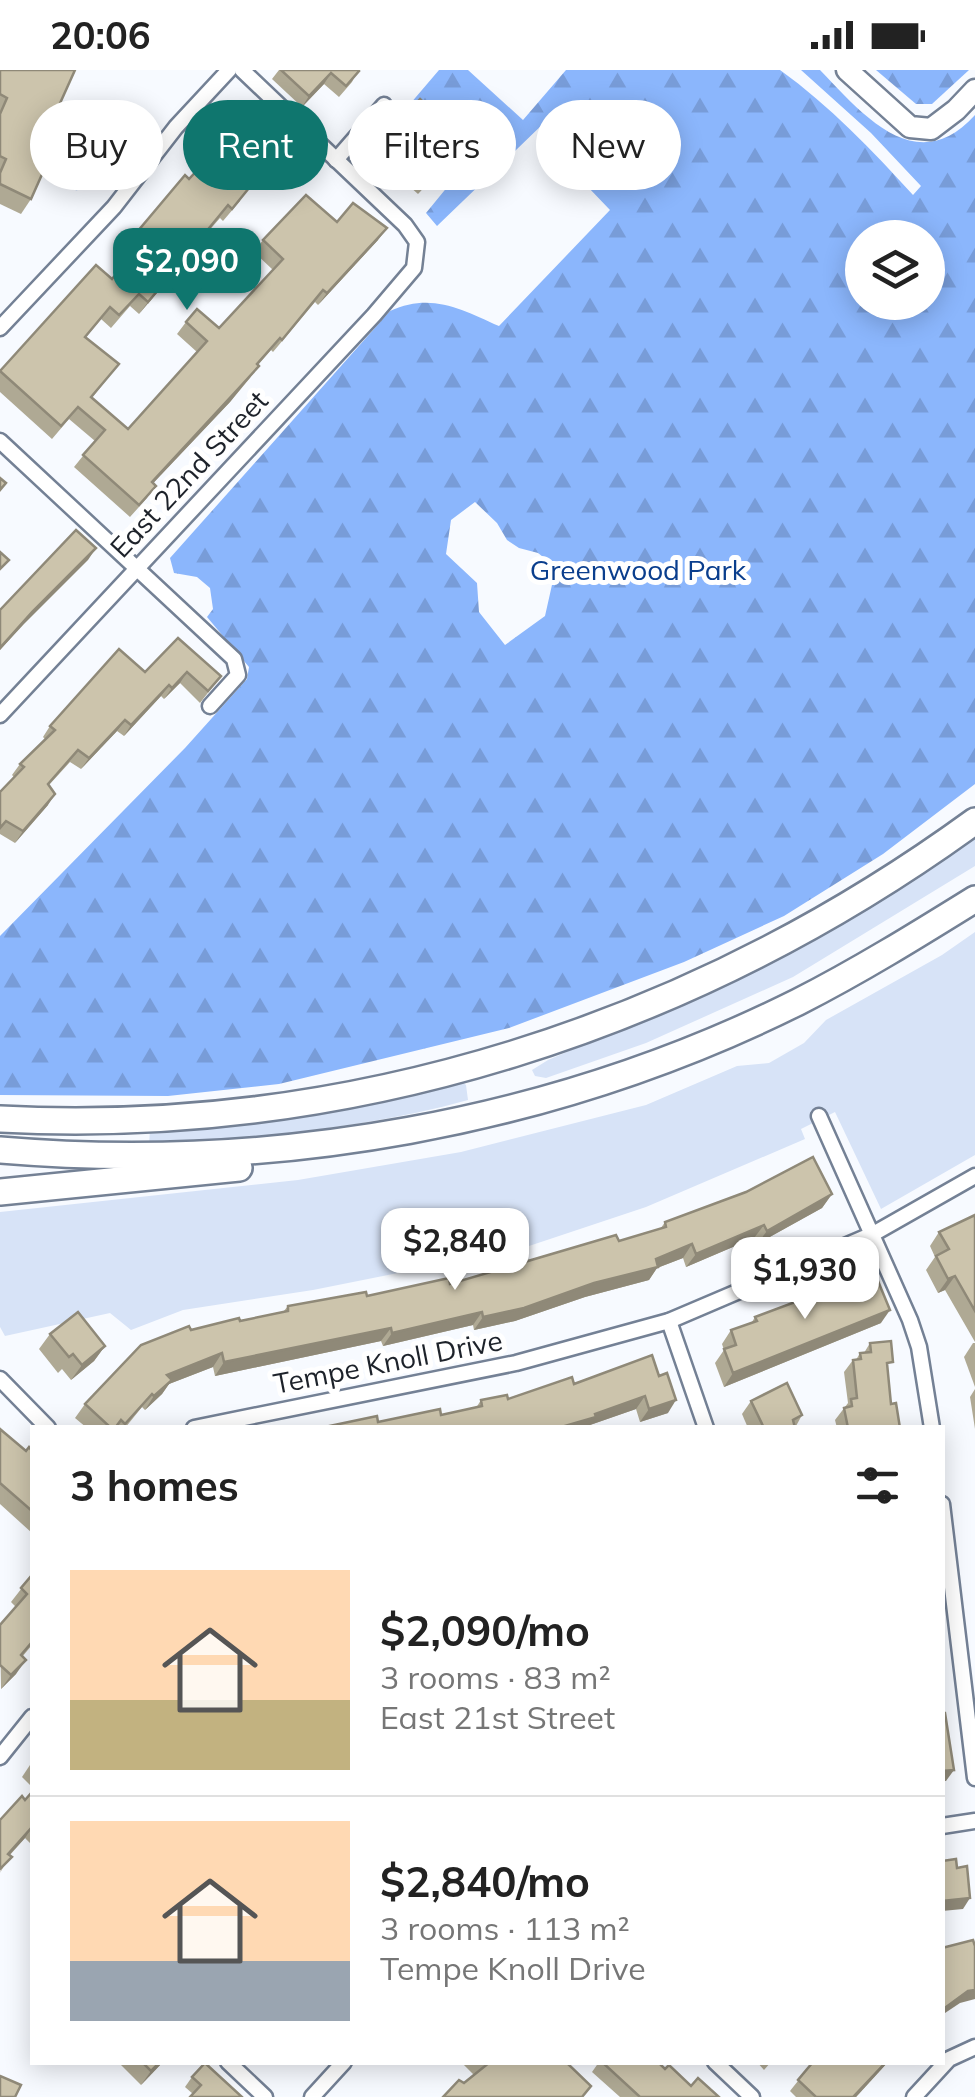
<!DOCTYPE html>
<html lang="en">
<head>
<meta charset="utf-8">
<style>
  :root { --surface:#fff; --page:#f6f6f6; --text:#222; --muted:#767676; --line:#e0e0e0; --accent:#0f766e }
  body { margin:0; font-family:Mulish,sans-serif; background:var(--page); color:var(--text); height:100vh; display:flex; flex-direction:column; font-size:38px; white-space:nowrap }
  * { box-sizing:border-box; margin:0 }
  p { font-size:32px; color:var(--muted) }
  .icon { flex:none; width:55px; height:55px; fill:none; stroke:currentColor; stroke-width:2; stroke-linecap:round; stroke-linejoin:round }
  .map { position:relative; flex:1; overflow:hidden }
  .drawer { position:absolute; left:30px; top:1355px; width:915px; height:640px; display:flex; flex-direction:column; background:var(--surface); border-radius:0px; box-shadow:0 5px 25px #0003 }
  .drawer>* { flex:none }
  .banner { position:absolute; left:30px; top:30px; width:915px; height:90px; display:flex; gap:20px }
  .tools { position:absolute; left:845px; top:150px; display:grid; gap:20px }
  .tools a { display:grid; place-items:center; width:100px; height:100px; border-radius:50%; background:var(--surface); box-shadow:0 5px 25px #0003; font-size:50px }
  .price { position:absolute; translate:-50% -85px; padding:0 22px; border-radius:20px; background:#fff; color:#222; font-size:32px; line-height:65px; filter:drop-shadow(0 2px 5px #0008) }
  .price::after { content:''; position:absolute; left:50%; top:60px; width:30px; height:22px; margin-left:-15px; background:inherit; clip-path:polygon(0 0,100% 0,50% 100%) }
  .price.current { background:var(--accent); color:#fff }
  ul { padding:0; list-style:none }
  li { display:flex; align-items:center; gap:30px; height:250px; padding:0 40px }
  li+li { border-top:2px solid var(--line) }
  li span { display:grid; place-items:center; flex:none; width:280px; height:200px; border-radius:0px; color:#555 }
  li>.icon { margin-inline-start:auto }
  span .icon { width:120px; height:120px; fill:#fffc; stroke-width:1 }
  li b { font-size:42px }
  h2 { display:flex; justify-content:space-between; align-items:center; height:120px; padding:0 40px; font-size:42px }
  .pill { padding:0 35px; border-radius:45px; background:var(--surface); box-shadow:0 5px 25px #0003; font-size:35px; line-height:90px }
  .pill.current { background:var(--accent); color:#fff }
  .status { display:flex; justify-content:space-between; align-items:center; height:70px; padding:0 50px; background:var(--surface); direction:ltr }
  .status svg { height:28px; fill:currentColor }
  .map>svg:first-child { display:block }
</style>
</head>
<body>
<div class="status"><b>20:06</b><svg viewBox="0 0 49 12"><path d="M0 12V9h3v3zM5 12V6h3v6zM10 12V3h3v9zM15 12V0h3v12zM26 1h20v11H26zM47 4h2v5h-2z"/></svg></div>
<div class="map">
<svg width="975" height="2027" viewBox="0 0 975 2027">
  <defs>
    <pattern id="forest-firs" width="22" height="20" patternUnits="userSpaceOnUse" patternTransform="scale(2.5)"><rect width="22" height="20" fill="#8bb6fc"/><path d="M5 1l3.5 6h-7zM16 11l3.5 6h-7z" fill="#789cd8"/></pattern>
  </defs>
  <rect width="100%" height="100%" fill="#f7faff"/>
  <g fill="#d7e3f7">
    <path d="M78 72 94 79 77 121 61 113Z"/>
    <path d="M975 763V796L793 907 646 973 546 1008 535 1006 532 1000 548 990C697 926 847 866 975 763Z"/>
    <path d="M975 862V1085L881 1139 835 1042 801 1059 805 1069 646 1137 523 1178 313 1220 183 1240 131 1260 110 1243 5 1266 0 1257V1142L298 1110 461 1082 646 1035 737 996 769 993 804 973 826 950 942 885Z"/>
    <path d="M459 1009 466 1015 468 1030C364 1059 256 1067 149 1076L150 1059 251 1054 431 1020Z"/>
  </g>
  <g fill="url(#forest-firs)" fill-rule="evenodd">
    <path d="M439 0H468L523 50 566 0H780C830 36 872 80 913 125L921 116 871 63 801 0H820C864 46 917 109 975 45V714L883 784 784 846 684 892 509 958 279 1014 168 1026 0 1025V866L185 678 247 609 249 597 207 547 213 539 210 518 197 507 174 503 170 488 390 241C431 222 461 239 499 256L610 140 564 92V65L545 52 437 156 426 143 471 88 410 34ZM862 168H928V232H862ZM475 432 497 453 507 470 519 478 538 483 556 497 545 546 505 575 479 542 477 513 446 484 451 450Z"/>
    <path d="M876 0H969L932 34H916Z"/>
  </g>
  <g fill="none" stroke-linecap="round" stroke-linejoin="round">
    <defs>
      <g id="street">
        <path d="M336 90 384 35"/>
        <path d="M0 258 114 137 176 57 229 0"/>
        <path d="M0 371 234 589 238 605 210 636"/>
        <path d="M0 645 374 245 414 198 417 172 405 155 242 0"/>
        <path d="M819 1046 910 1250 919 1277 932 1358"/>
        <path d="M669 1251 706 1358"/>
        <path d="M0 1309 48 1358"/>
        <path d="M194 1358 516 1293 669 1251 873 1164 975 1106"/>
        <path d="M942 1434 975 1708"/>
        <path d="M0 1687 32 1647"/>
        <path d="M942 1756 975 1751"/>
        <path d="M228 1992 265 2027"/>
        <path d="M715 1992 752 2027"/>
        <path d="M312 2027 344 1992"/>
        <path d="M914 2027 949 1989 975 1977"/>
      </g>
      <path id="secondary" d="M847 0 910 57 931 59 956 40 975 20"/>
      <g id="highway">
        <path d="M0 1049C351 1067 692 957 975 751"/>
        <path d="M0 1080C272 1103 553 1054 798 932 859 901 917 865 975 829"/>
        <path d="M0 1122 239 1098"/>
      </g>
    </defs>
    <use href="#street" stroke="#748195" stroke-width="19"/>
    <use href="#secondary" stroke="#748195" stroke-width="25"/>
    <use href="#highway" stroke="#748195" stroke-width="30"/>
    <use href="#street" stroke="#fff" stroke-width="14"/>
    <use href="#secondary" stroke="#fff" stroke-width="20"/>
    <use href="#highway" stroke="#fff" stroke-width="25"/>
  </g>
  <g fill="#afa994">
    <path d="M0 0 57 40 31 129 21 144 0 134Z"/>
    <path d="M279 0H358L352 12 339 27 324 14 302 37 272 9Z"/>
    <path d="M396 55 440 66 429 78 445 92 418 124 373 84 377 80 371 75 380 61Z"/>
    <path d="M272 69 257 87 251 102 242 112 240 131 223 151 220 148 206 164 223 178 201 206 183 192 139 244 130 236 111 258 101 249 86 267 119 294 92 328 128 359 197 282 177 264 186 252 219 258 273 200 254 182 263 170 337 152 378 170 318 235 315 232 273 282 271 280 258 295 250 308 230 332 153 413 147 428 130 447 74 397 95 371 69 349 52 369 0 322V301L112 209 125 193 118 187 127 174 189 109Z"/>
    <path d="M178 568 221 606 200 633 180 613 164 629 161 626 124 666 117 661 81 699 70 692 49 715 48 735 15 773 0 764V722L14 707 12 705 20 694 45 669 43 667 50 656 145 602Z"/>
    <path d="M832 1124 822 1138 757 1174 754 1168 686 1197 683 1188 657 1198 649 1210 585 1227 515 1251 474 1260 473 1255 383 1276 381 1271 215 1306 213 1297 169 1314 162 1324 145 1340 142 1337 125 1358H87L75 1348 85 1334 191 1260 283 1242 288 1236 450 1214 619 1171 661 1158 665 1152Z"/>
    <path d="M975 1145V1272L945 1220 938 1223 926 1200 935 1187 930 1176 939 1162Z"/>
    <path d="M836 1213 881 1253 724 1317 715 1293 724 1280 722 1274 731 1260 752 1252 755 1247 814 1232 827 1227Z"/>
    <path d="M50 1264 105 1276 94 1291 71 1310 62 1299 58 1303 39 1279Z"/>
    <path d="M870 1273 887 1301 891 1334 900 1358H837L835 1350 848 1333 844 1302 853 1290H856L860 1283H864Z"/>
    <path d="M973 1273H975V1317L964 1287Z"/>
    <path d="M652 1285 668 1343 640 1352 636 1339 590 1355 588 1358H320L441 1345 476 1338 481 1330 508 1329 574 1314Z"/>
    <path d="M975 1319V1359L970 1327Z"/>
    <path d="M751 1331 802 1345 795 1358H748L742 1344Z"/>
    <path d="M0 1359 26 1381H32V1463L0 1434Z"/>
    <path d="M32 1505V1575L22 1587 16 1604 1 1619 0 1555 16 1537 11 1532Z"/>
    <path d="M32 1692V1717L22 1707Z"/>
    <path d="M32 1722V1772L31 1774 25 1768 10 1785 0 1803 25 1730Z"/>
    <path d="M118 1992H163L141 2015Z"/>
    <path d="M461 1992H566L464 2013 474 2005Z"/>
    <path d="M599 1992H658L665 1999 691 2016 719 2027H620L592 2002Z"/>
    <path d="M757 1992H771L764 2000Z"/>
    <path d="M813 1992H888L856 2027H796L790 2021Z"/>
    <path d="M192 2007 242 2027 193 2024 185 2017Z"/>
  </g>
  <g fill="#8f8978">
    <path d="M331 3 324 14 302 37 309 26Z"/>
    <path d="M445 92 435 105 418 124 428 111Z"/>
    <path d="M387 158 378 170 318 235 327 223Z"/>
    <path d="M192 179 183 192 139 244 148 232Z"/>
    <path d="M259 296 230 332 143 424 152 412Z"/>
    <path d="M96 478 88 490 24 554 0 580V578L32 542Z"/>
    <path d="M187 602 180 613 164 629 172 618Z"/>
    <path d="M169 615 161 626 124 666 131 655Z"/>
    <path d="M125 650 117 661 81 699 89 688Z"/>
    <path d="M55 724 48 735 15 773 23 761Z"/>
    <path d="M832 1124 822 1138 757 1174 767 1161Z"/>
    <path d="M764 1155 754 1168 686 1197 696 1184Z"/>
    <path d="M692 1174 683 1188 657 1198 649 1210 585 1227 515 1251 474 1260 483 1247 656 1189Z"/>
    <path d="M955 1206 945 1220 938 1223 948 1209Z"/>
    <path d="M890 1240 881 1253 724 1317 733 1303Z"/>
    <path d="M482 1242 473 1255 383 1276 392 1263Z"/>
    <path d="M391 1258 381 1271 215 1306 224 1292Z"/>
    <path d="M105 1276 94 1291 71 1310 82 1295Z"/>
    <path d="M222 1283 213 1297 169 1314 162 1324 145 1340 167 1305Z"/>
    <path d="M645 1326 636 1339 590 1355 588 1358H558Z"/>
    <path d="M676 1330 668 1343 640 1352 649 1339Z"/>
    <path d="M26 1590 16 1604 1 1619 11 1605Z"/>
    <path d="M954 1700 946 1711H942V1701Z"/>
    <path d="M32 1757 25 1768 0 1795 8 1784Z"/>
    <path d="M970 1828 963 1839 942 1841V1831Z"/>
    <path d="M975 1920V1929L960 1933 942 1945V1940L968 1921Z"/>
    <path d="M160 1992H163L141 2015 151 2001Z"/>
    <path d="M886 1992H888L856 2027H853Z"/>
  </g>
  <g fill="#ccc4ac" stroke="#8f8978" stroke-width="2.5">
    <path d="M0 0H75L57 40 68 46 31 129 0 114V103L6 89 0 86V44L7 28 0 24Z"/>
    <path d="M281 0H358L359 1 346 16 331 3 309 26Z"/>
    <path d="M420 29 427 36 429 33 449 52 427 77 445 92 428 111 383 71 386 67 380 61 391 49 396 55Z"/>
    <path d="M257 36 281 56 256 86 259 89 240 111 249 118 232 139 228 135 205 163 223 178 210 194 192 179 148 232 139 224 119 245 110 237 85 267 119 294 91 327 128 359 207 271 186 252 197 239 219 258 283 189 263 170 306 125 337 152 353 133 387 158 327 223 323 220 282 270 280 268 257 294 259 296 238 319 152 412 156 416 139 435 83 385 105 360 78 337 61 356 0 301 96 195 112 209 135 182 127 174 185 105 189 109Z"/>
    <path d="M0 408 6 413 0 420Z"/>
    <path d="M76 460 96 478 32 542 0 578V540Z"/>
    <path d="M0 482 9 490 0 499Z"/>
    <path d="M178 568 221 606 208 621 187 602 172 618 169 615 131 655 125 650 89 688 78 680 48 714 55 724 23 761 6 751 0 758V722L24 697 20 694 55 660 50 656 119 579 145 602Z"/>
    <path d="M813 1087 832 1124 767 1161 764 1155 696 1184 692 1174 656 1189 658 1197 594 1213 524 1238 483 1247 482 1242 392 1263 391 1258 224 1292 222 1283 167 1305 172 1310 154 1326 152 1324 125 1354 121 1350 115 1358H111L85 1334 141 1275 189 1256 191 1260 239 1248 240 1251 288 1241V1236L366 1222 367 1226 449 1208 450 1214 616 1165 619 1171 666 1157 665 1152 746 1122Z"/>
    <path d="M975 1145V1241L955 1206 948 1209 936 1186 949 1179 939 1162Z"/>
    <path d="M859 1203 865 1217 878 1211 890 1240 733 1303 724 1279 736 1275 731 1260 757 1251 755 1247 811 1226 814 1232 839 1222 836 1213Z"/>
    <path d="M78 1242 105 1276 82 1295 73 1284 69 1287 50 1264Z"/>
    <path d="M891 1271 893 1292 887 1293 891 1334 896 1333 900 1358H848L844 1338 852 1336 851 1329 857 1328 853 1290 861 1289 860 1283 871 1282 870 1273Z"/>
    <path d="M652 1285 659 1306 667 1303 676 1330 649 1339 645 1326 595 1344 596 1347 558 1358H320L377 1346 378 1352 440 1339 441 1345 482 1336 481 1330 507 1325 508 1329 572 1307 574 1314Z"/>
    <path d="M787 1313 802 1345 793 1350 795 1358H764L751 1331Z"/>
    <path d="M0 1359 26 1381 29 1377 32 1381V1441L0 1413Z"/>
    <path d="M32 1505V1572L21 1585 26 1590 11 1605 0 1595V1555L27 1524 21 1518Z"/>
    <path d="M942 1643H945L954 1700 942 1701Z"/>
    <path d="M32 1722V1757L8 1784 12 1787 0 1799V1750L22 1726 25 1730Z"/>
    <path d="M956 1789 957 1798 967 1796 970 1828 942 1831V1791Z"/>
    <path d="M973 1870 975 1876V1920L968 1921 942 1940V1878Z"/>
    <path d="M142 1992H160L151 2001Z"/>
    <path d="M490 1992H566L591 2016 582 2027H443L459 2010 464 2013Z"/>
    <path d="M602 1992H658L665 1999 669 1995 691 2016 698 2008 719 2027H640Z"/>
    <path d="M813 1992H886L853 2027H816L798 2010Z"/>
    <path d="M205 1993 242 2027H190L201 2015 192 2007Z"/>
    <path d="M0 2006 21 2015 15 2027H0Z"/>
  </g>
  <g text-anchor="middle" stroke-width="10" stroke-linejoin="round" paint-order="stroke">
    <g font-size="28" fill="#1d222a" stroke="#fff">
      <text transform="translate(189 404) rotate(-47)" y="10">East 22nd Street</text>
      <text transform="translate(388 1292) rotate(-11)" y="10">Tempe Knoll Drive</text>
    </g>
    <g font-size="28" fill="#0a3e8d" stroke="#fff">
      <text x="638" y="510">Greenwood Park</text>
    </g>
  </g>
</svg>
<div class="tools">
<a><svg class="icon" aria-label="layers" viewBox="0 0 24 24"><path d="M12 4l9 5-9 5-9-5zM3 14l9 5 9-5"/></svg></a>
</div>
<b class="price current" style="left:187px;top:243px">$2,090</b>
<b class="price" style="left:455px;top:1223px">$2,840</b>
<b class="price" style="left:805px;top:1252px">$1,930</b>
<div class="banner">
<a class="pill">Buy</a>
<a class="pill current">Rent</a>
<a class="pill">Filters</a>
<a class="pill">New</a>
</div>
<section class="drawer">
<h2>3 homes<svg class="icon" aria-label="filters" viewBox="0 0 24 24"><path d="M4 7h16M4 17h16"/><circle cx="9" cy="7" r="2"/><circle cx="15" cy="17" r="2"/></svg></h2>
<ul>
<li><span style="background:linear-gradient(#ffd9b3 65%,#c2b280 0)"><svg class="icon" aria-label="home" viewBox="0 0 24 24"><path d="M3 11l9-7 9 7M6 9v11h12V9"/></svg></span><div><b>$2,090/mo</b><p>3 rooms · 83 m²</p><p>East 21st Street</p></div></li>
<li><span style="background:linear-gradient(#ffd9b3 70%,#9aa5b1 0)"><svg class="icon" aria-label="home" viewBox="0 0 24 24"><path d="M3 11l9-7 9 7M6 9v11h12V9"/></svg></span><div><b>$2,840/mo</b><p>3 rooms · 113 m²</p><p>Tempe Knoll Drive</p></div></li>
</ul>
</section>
</div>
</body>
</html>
